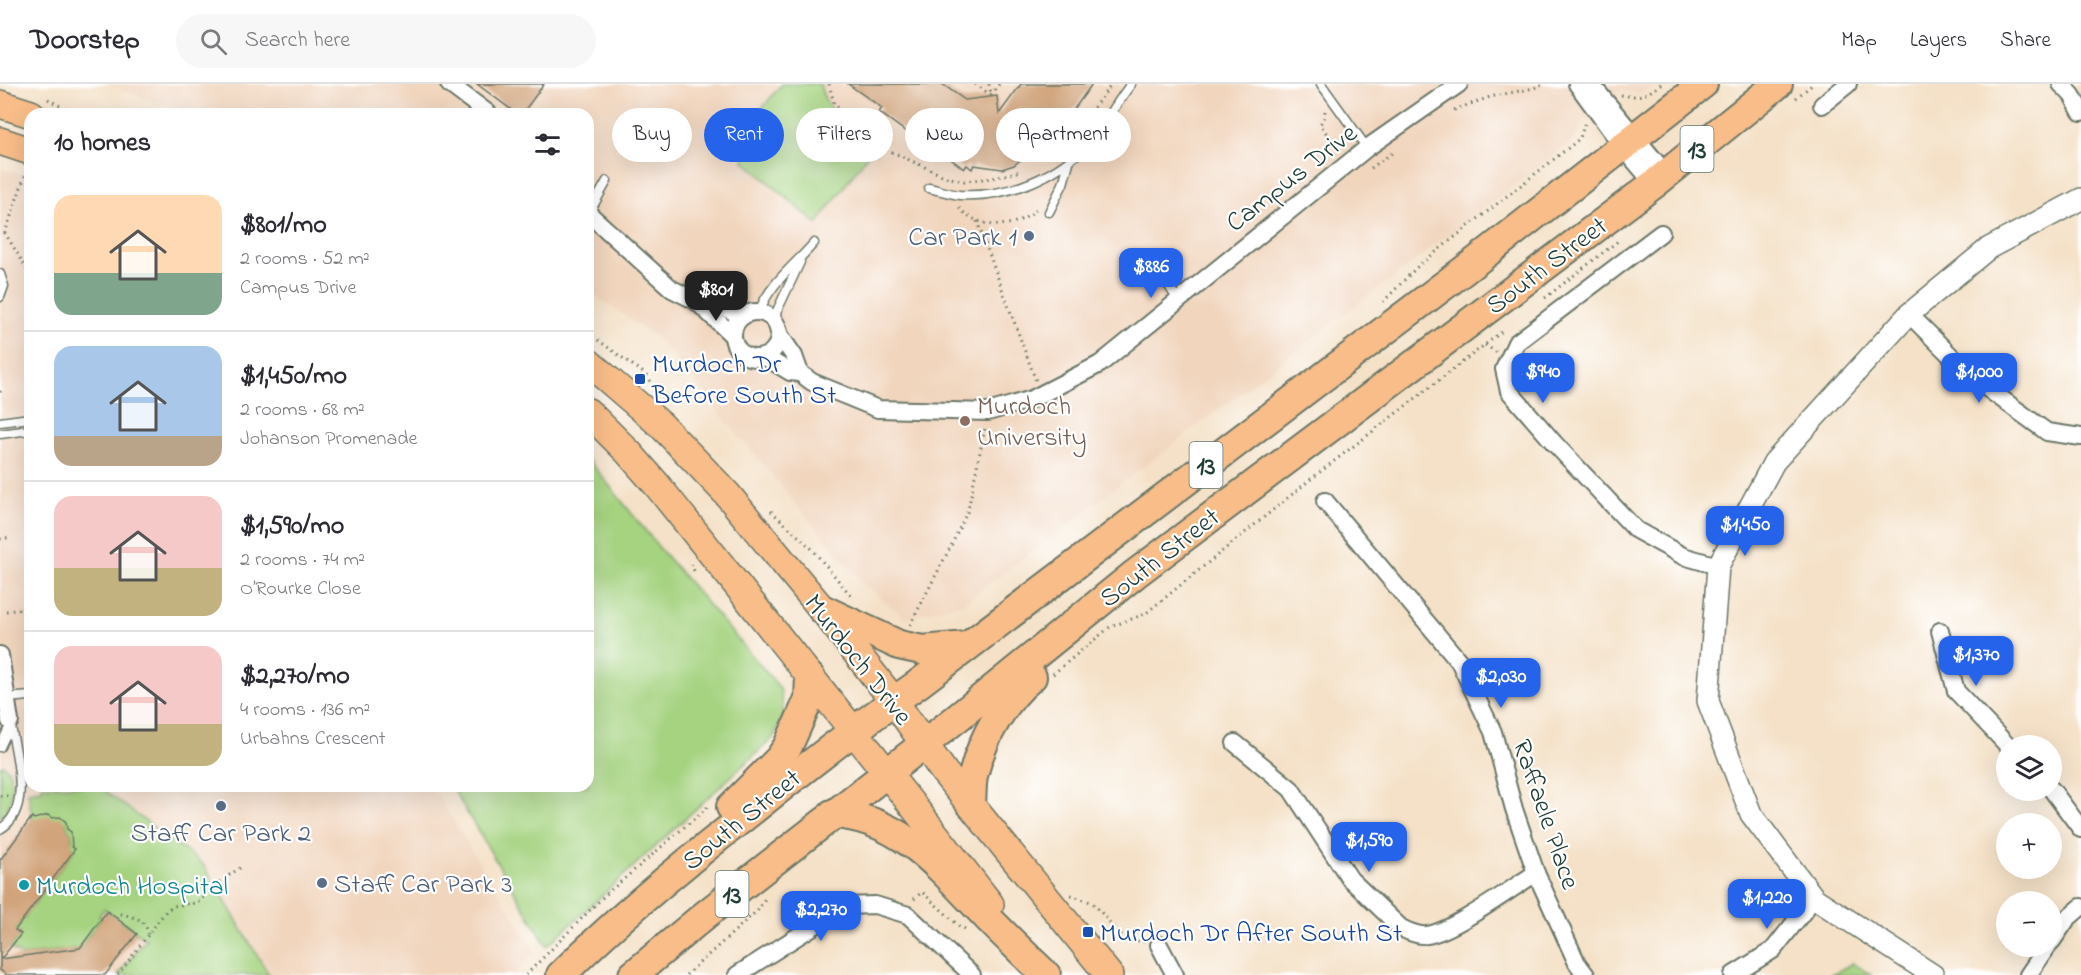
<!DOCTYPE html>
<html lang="en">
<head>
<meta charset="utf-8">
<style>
  :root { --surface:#fff; --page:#f7f7f7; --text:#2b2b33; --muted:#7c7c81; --line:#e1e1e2; --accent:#2563eb }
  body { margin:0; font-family:"Indie Flower",sans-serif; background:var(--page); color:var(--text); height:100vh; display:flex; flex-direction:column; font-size:22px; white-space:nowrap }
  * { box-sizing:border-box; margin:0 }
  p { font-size:20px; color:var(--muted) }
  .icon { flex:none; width:33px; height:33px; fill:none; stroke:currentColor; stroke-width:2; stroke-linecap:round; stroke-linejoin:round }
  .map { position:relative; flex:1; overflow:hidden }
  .details { position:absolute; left:24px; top:24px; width:570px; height:684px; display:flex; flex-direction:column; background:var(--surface); border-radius:18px; box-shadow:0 6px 24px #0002 }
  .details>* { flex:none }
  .guide { position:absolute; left:612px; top:24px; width:570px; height:54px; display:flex; gap:12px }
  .tools { position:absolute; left:1996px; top:651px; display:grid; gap:12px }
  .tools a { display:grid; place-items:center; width:66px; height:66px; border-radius:50%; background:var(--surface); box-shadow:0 6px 24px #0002; font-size:30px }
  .price { position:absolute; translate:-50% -51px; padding:0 14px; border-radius:12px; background:var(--accent); color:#fff; font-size:20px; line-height:39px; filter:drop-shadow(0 2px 3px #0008) }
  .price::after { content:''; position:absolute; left:50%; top:36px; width:18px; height:14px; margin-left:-9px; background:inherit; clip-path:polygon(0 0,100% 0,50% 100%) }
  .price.current { background:#222; color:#fff }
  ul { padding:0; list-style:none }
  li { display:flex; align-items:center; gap:18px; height:150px; padding:0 30px }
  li+li { border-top:2px solid var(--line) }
  li span { display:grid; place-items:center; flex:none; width:168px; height:120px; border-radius:18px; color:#555 }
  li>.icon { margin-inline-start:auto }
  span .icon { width:72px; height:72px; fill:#fffc; stroke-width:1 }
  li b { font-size:26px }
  h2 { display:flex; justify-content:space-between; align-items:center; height:72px; padding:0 30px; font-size:26px }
  .pill { padding:0 21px; border-radius:27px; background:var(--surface); box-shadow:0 6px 24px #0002; font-size:21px; line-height:54px }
  .pill.current { background:var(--accent); color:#fff }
  header { display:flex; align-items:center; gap:36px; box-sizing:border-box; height:84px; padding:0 30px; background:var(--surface); border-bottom:2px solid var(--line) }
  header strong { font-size:28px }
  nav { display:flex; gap:33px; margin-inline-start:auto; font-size:21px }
  .search { width:420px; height:54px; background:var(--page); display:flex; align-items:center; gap:15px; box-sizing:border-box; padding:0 21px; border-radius:33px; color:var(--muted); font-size:22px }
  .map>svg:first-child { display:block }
</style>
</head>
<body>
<header>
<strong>Doorstep</strong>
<div class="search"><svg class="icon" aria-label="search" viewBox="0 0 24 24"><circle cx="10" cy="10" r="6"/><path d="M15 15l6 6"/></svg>Search here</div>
<nav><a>Map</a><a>Layers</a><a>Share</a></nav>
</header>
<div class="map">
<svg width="2081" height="891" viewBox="0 0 2081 891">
  <rect width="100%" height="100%" fill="#fff"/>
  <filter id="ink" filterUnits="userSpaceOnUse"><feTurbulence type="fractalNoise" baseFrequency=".0167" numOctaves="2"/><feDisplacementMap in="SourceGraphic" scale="12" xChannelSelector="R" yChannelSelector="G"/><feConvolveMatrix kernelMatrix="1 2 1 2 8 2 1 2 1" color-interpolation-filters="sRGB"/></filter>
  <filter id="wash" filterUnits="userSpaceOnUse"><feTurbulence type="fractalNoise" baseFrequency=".008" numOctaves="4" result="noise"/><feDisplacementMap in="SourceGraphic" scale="24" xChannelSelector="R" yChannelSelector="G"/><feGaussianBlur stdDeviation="1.35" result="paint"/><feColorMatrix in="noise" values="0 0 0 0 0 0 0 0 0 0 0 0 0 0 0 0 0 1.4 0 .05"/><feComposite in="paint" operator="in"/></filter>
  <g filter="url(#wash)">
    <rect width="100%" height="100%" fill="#f4e1c7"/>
    <g fill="#f1d5bd">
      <path d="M105 0H1656L1650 5 1639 9 1621 7 1582 38 1577 53 1570 59 965 518 906 534 864 501 656 253 588 207V30H190Z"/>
      <path d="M0 84 30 93V702H431L536 868 514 891H0Z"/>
    </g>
    <g fill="#a5d380" stroke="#62885a" stroke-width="1.5">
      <path d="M782 0H820C825 28 851 47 871 66L817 140 744 77 745 45Z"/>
      <path d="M588 375 661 466 780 604 784 630 773 654 547 862 451 702H588Z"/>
      <path d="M3 681C18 691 11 720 3 732L0 733V682Z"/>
      <path d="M42 702H98L203 780 269 891H118L146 855 104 825 99 832 102 834 80 864 22 872 10 864 20 850 15 846 75 765 69 760 72 756 71 748 67 745 66 738 38 737 32 733 28 708 42 706Z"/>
      <path d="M1853 879 1871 891H1831Z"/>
    </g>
    <g id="blocks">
      <g fill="#d1a47c">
        <path d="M477 0H544L522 30H517Z"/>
        <path d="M848 0H942L965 16 997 12 999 30 1021 0H1092L1040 73 1036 70 1033 75 1027 71 1014 81 1002 85 974 81 972 85 967 81 964 85 923 54 920 58 879 28 882 24Z"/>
        <path d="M48 731 52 734 60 733 66 738 67 745 71 748 72 763 75 765 15 846 21 850 1 875 80 864 107 827 137 850 105 891H7L0 886V776L32 733 34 735Z"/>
      </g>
    </g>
  </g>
  <g filter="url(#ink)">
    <use href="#blocks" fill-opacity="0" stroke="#6a7667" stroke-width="1.5"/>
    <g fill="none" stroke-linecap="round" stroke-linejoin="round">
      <defs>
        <g id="service">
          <path d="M1321 0 1367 64"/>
          <path d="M929 104C939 106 950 110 960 111 1008 114 1060 92 1091 56 1106 39 1117 18 1131 0"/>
          <path d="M1049 128 1063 100 1070 75"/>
          <path d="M589 129 607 97"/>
          <path d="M1157 184 1178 216"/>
          <path d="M0 190 4 202 0 213"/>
          <path d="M759 228C770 199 794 182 814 159"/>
          <path d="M778 244 776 229 800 178"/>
          <path d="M0 338 30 334"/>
          <path d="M0 350 30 346"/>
          <path d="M7 614 30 612"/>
          <path d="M0 663 9 644"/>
          <path d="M0 745C34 726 15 668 10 637"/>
        </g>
        <g id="minor">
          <path d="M449 0 489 30"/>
          <path d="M1577 0 1623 63 1654 100"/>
          <path d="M1591 0 1666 90"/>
          <path d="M2061 0 2072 11 2081 28"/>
          <path d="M1822 21 1848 0"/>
          <path d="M588 129 672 205 696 217 732 251"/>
          <path d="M1661 149 1516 259 1504 285 1509 307 1555 360 1636 446 1683 472 1718 482"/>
          <path d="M696 217 711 218 743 232"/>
          <circle cx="756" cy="251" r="23"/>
          <path d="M1909 230 1973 294 2047 348 2081 353"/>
          <path d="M779 250 794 272 800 289"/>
          <path d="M765 273 790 288 800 289 812 298 878 325 988 328 1032 315 1100 280 1367 64 1459 0"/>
          <path d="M1325 417 1459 577 1493 648 1514 725 1536 789 1577 879 1586 891"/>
          <path d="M1940 547 1956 607 2008 662"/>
          <path d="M0 571 10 637"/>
          <path d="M1235 659 1291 705 1350 795 1401 844C1409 848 1418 852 1427 851 1452 848 1512 804 1536 789"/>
          <path d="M2052 706 2081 745"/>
          <path d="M2052 857 2067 835 2081 823"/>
          <path d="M1159 861 1175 891"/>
          <path d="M737 891 845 822 875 821 908 831 972 891"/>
          <path d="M1733 891 1773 866 1814 814"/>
          <path d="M2028 891 2048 862"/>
        </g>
        <path id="tertiary" d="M1933 891 1814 814 1751 730 1708 617 1718 482 1774 378 1909 230 1989 164 2081 115"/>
        <g id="primary">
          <path d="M0 20 31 30"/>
          <path d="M0 57 30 67"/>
          <path d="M588 278 661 341 727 410 822 525 894 617 944 688 1109 891"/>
          <path d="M588 328 629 369 657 401C768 540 880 679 990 820"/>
        </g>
        <g id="trunk">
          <path d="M822 525 899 561 922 566 967 562"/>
          <path d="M971 720C972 710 971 698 974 688 983 653 1004 616 1032 593"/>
          <path d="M731 723 779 675 788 662 809 615 810 593"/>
          <path d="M832 730C900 733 941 785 984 830 1004 851 1025 871 1046 891"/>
          <path d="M561 891C618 834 680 783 744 733 801 687 858 642 918 600L1479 175 1703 0"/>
          <path d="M633 891 705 831 956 635 1135 490 1654 100 1778 0"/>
        </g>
      </defs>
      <use href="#service" stroke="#6a7667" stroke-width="11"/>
      <use href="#minor" stroke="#6a7667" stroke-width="20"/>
      <use href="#tertiary" stroke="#6a7667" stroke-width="24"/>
      <use href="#primary" stroke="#6a7667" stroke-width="30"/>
      <use href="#trunk" stroke="#6a7667" stroke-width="32"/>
      <g stroke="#6a7667" stroke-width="3" stroke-dasharray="1.5 4.5" stroke-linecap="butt">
        <path d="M829 0 834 19 873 59 946 93 964 97 993 94 1021 87"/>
        <path d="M975 0 991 11"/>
        <path d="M989 0 991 9"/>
        <path d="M991 11 999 0"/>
        <path d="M1621 11C1639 14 1647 11 1661 0"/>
        <path d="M1796 14 1813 0"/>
        <path d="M48 15 62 23 83 30"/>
        <path d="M1454 26 1490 13 1534 4 1544 0"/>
        <path d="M1325 27 1324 35 1320 40 1338 66"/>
        <path d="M1060 66 1112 0"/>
        <path d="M1371 84 1392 69"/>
        <path d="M27 86 5 149 28 187"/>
        <path d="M959 124C980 146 1014 146 1036 126"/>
        <path d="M977 137 1036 297"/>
        <path d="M1545 214 1618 157"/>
        <path d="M1383 218 1418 182 1572 61 1580 54 1585 38"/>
        <path d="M588 249 645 290 660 309"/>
        <path d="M1485 261 1496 268"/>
        <path d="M0 308 1 307"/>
        <path d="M771 427 811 464 853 514"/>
        <path d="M0 455 11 453"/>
        <path d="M691 480 695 489"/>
        <path d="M6 527 22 525"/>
        <path d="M910 541 952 460 968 426 985 344"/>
        <path d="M1053 590 1110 543 1145 530 1311 395 1504 246"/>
        <path d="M0 712H9"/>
        <path d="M1071 811 1093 819 1123 854 1144 858"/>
        <path d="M914 815 922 808 959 842 965 845"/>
        <path d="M117 835 121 830C134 833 146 835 148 850"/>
        <path d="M118 891 166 827 173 822 196 819 201 817 207 806 240 784"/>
        <path d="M526 891 603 813 709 722"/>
        <path d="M686 891 758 826 766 813"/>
      </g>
      <use href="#service" stroke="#fff" stroke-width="8"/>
      <use href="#minor" stroke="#fff" stroke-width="16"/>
      <use href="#tertiary" stroke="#fff" stroke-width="21"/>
      <use href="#primary" stroke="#f8bd89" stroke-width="27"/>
      <use href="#trunk" stroke="#f8bd89" stroke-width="28"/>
    </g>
  </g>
  <g fill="#5c6f8a" stroke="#fff" stroke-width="2">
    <circle cx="1029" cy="152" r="6"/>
    <circle cx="221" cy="722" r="6"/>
    <circle cx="322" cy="799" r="6"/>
  </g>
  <g fill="#1a4fb4" stroke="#fff" stroke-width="2">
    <rect x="634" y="289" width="12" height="12" rx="3"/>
    <rect x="1082" y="842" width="12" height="12" rx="3"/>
  </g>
  <circle fill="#8d6e63" stroke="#fff" stroke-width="2" cx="965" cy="337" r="6"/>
  <circle fill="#0f9aa8" stroke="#fff" stroke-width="2" cx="24" cy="801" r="6"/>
  <g text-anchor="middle" stroke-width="4.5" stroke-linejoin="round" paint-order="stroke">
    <g fill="#fff" stroke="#627771" stroke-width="1.5">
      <rect x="1680.5" y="42" width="33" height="46" rx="4.5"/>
      <rect x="1189.5" y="358" width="33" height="46" rx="4.5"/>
      <rect x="715.5" y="787" width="33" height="46" rx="4.5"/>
    </g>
    <g font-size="26" font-weight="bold" fill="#1f3d34">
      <text x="1697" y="74">13</text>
      <text x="1206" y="390">13</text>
      <text x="732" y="819">13</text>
    </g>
    <g font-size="27" fill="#1f3d34" stroke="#fff">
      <text transform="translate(1291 93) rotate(-38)" y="9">Campus Drive</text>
      <text transform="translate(1546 181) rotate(-37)" y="9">South Street</text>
      <text transform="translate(1159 473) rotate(-38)" y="9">South Street</text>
      <text transform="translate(859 575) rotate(52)" y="9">Murdoch Drive</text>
      <text transform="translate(1547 730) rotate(71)" y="9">Raffaele Place</text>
      <text transform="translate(741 735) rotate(-39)" y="9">South Street</text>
    </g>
    <g font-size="27" fill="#4e5e75" stroke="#fff" text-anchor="end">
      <text x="1017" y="161">Car Park 1</text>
      <text x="221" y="757" text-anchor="middle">Staff Car Park 2</text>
      <text x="334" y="808" text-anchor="start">Staff Car Park 3</text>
    </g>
    <g font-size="27" fill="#164399" stroke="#fff" text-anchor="start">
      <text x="652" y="288">Murdoch Dr<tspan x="652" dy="31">Before South St</tspan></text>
      <text x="1100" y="857">Murdoch Dr After South St</text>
    </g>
    <g font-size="27" fill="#785e54" stroke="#fff" text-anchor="start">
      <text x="977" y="330">Murdoch<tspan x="977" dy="31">University</tspan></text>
    </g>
    <g font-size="27" fill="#0d838f" stroke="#fff" text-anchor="start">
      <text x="36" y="810">Murdoch Hospital</text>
    </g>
  </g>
</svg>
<div class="tools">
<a><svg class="icon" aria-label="layers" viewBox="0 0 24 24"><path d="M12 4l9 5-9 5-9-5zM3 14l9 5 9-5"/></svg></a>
<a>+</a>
<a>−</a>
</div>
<b class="price" style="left:1151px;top:215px">$886</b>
<b class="price current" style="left:716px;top:238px">$801</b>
<b class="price" style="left:1543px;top:320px">$940</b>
<b class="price" style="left:1979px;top:320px">$1,000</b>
<b class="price" style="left:1745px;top:473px">$1,450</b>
<b class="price" style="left:1976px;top:603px">$1,370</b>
<b class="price" style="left:1501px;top:625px">$2,030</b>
<b class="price" style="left:1369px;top:789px">$1,590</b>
<b class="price" style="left:1767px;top:846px">$1,220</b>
<b class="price" style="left:821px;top:858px">$2,270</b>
<div class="guide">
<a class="pill">Buy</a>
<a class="pill current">Rent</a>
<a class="pill">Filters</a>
<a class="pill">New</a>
<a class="pill">Apartment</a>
</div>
<section class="details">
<h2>10 homes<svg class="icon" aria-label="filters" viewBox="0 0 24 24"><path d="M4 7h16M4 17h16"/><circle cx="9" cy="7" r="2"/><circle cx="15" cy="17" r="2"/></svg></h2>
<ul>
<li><span style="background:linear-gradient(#ffd9b3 65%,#7fa58c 0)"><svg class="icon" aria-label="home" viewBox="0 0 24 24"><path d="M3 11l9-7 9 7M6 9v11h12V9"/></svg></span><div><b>$801/mo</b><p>2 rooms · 52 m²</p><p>Campus Drive</p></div></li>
<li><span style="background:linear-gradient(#a9c7e8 75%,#b9a48a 0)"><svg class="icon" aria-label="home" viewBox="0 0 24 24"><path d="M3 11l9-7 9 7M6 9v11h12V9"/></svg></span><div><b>$1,450/mo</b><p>2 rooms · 68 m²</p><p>Johanson Promenade</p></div></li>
<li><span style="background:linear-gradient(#f6c9c9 60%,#c2b280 0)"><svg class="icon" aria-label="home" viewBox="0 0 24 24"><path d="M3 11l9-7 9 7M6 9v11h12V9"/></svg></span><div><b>$1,590/mo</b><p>2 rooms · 74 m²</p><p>O’Rourke Close</p></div></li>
<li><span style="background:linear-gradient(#f6c9c9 65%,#c2b280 0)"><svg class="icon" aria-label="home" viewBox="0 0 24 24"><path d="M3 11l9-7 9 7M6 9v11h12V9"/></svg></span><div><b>$2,270/mo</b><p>4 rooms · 136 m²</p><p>Urbahns Crescent</p></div></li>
</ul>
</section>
</div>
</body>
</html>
